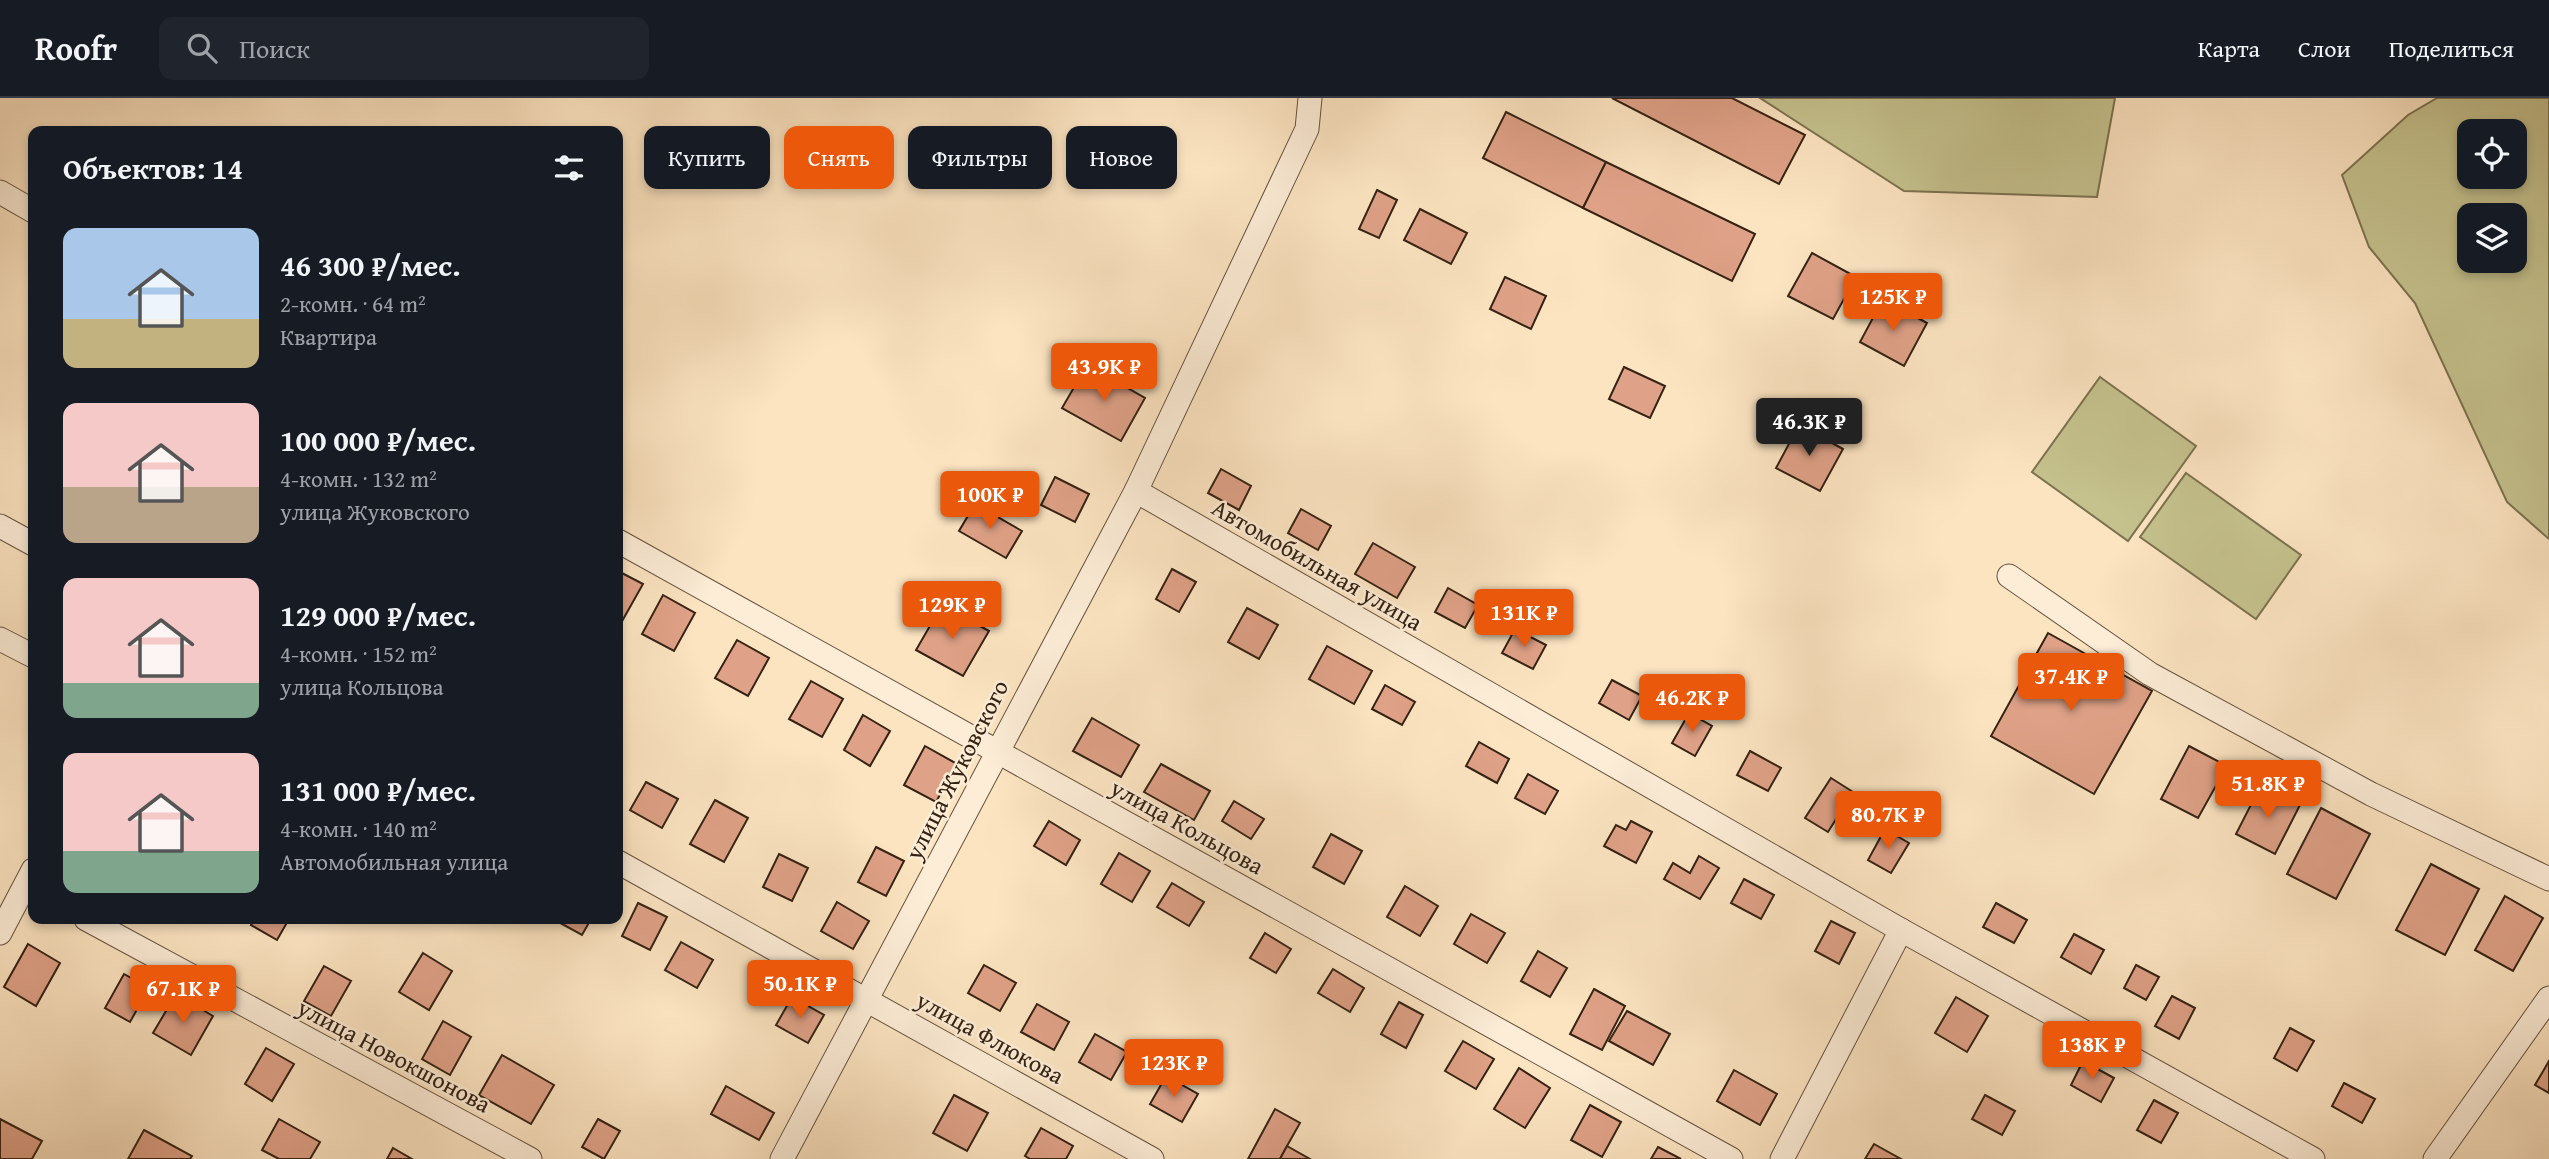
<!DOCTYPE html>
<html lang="ru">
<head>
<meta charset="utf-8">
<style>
  :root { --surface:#171b24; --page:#20242c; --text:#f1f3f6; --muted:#9ea1a6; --line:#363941; --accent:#ea580c }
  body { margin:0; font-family:"Gentium Book Plus",serif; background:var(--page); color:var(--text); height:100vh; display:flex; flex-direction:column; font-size:26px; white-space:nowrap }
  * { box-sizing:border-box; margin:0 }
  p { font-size:23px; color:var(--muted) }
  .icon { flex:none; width:38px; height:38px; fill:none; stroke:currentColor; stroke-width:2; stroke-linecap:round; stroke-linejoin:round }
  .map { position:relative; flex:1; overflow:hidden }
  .side { position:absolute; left:28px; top:28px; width:595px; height:798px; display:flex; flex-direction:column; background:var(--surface); border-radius:14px; box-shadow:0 4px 10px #0003 }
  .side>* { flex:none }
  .top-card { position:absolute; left:644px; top:28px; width:665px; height:63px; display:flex; gap:14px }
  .controls { position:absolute; left:2457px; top:21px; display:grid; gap:14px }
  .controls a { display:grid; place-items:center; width:70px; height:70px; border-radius:14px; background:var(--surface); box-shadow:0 4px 10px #0003; font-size:35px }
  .price { position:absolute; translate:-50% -60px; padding:0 16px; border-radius:7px; background:var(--accent); color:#fff; font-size:23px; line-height:46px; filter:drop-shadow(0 2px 4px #0008) }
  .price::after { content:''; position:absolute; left:50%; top:42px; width:21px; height:16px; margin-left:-10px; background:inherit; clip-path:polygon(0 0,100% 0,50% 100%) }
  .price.active { background:#222; color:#fff }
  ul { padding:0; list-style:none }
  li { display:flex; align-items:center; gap:21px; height:175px; padding:0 35px }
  li span { display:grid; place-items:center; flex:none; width:196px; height:140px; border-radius:14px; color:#555 }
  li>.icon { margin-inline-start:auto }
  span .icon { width:84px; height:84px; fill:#fffc; stroke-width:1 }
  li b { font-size:30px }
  h2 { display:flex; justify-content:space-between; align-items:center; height:84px; padding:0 35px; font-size:30px }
  .tag { padding:0 24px; border-radius:14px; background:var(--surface); box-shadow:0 4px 10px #0003; font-size:24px; line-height:63px }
  .tag.active { background:var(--accent); color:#fff }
  header { display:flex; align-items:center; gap:42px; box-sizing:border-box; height:98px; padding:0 35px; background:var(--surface); border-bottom:2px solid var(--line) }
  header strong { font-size:33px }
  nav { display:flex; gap:38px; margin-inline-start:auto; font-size:24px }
  .search { width:490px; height:63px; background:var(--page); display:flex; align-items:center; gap:18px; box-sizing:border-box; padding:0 24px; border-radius:14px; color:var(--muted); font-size:26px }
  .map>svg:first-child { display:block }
</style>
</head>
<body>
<header>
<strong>Roofr</strong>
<div class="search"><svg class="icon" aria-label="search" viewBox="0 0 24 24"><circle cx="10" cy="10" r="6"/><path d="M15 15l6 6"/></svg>Поиск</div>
<nav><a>Карта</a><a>Слои</a><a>Поделиться</a></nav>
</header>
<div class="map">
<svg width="2549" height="1061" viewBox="0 0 2549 1061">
  <rect width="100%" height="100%" fill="#fce4c1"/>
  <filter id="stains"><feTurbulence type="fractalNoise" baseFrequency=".00286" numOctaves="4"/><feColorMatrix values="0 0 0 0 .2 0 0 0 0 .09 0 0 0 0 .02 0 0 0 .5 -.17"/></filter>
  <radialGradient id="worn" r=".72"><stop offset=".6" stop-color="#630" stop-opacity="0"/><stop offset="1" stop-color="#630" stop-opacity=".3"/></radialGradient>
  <g fill="#c5c28e" stroke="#7c7250" stroke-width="2" fill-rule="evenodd">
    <path d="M1760 0H2115L2097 99 1904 93Z"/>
    <path d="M2437 0H2549V441L2507 404 2415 205 2369 149 2342 77 2408 17ZM2515 33V79H2469V33ZM2515 117V163H2469V117Z"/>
    <path d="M2100 279 2196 348 2128 443 2032 374Z"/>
    <path d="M2186 375 2301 457 2256 521 2140 439Z"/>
  </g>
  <g fill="#dfa187" stroke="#342213" stroke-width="2">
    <path d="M1612 0H1732L1805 37 1779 86Z"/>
    <path d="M1506 14 1606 64 1583 110 1483 60Z"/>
    <path d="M1606 64 1755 136 1732 183 1583 110Z"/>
    <path d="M1377 92 1397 102 1379 140 1359 131Z"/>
    <path d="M1420 111 1467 135 1451 166 1404 142Z"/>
    <path d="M1812 155 1856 179 1833 221 1788 198Z"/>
    <path d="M1505 179 1546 198 1531 231 1490 211Z"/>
    <path d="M1883 201 1927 225 1904 268 1860 244Z"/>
    <path d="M1087 267 1145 300 1121 343 1062 310Z"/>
    <path d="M1624 269 1665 288 1650 320 1609 301Z"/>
    <path d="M1799 327 1843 351 1820 393 1776 370Z"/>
    <path d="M1221 371 1251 388 1239 412 1208 395Z"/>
    <path d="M1055 379 1089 396 1075 424 1041 407Z"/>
    <path d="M975 406 1022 433 1006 460 959 433Z"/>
    <path d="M1301 411 1331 428 1318 452 1288 435Z"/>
    <path d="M1373 445 1415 469 1397 500 1355 476Z"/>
    <path d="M1172 471 1196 484 1179 514 1156 501Z"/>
    <path d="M618 473 643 486 621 525 618 523Z"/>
    <path d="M1448 490 1478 507 1465 530 1435 514Z"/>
    <path d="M663 497 695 515 674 553 642 536Z"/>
    <path d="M942 507 989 533 963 578 916 552Z"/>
    <path d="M1247 510 1278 527 1259 561 1228 544Z"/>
    <path d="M1515 531 1546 547 1533 571 1502 555Z"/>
    <path d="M2048 535 2152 593 2094 696 1991 638Z"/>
    <path d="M737 542 769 560 748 598 715 580Z"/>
    <path d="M1327 548 1372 573 1354 606 1309 581Z"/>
    <path d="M1612 582 1642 598 1629 622 1599 605Z"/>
    <path d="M811 583 843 601 822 639 789 621Z"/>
    <path d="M1385 587 1415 604 1402 627 1372 611Z"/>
    <path d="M1689 615 1712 628 1695 658 1672 645Z"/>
    <path d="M863 617 890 633 870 668 844 652Z"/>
    <path d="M1092 620 1139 647 1121 679 1073 653Z"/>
    <path d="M1479 644 1509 661 1497 685 1466 668Z"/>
    <path d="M925 648 957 666 936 704 904 687Z"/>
    <path d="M2189 648 2227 668 2198 720 2161 701Z"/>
    <path d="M1750 653 1781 670 1768 693 1737 677Z"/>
    <path d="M1161 666 1210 693 1194 722 1144 694Z"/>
    <path d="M1528 676 1558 693 1545 716 1515 700Z"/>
    <path d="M1831 680 1853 694 1828 734 1805 720Z"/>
    <path d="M646 684 678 701 662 730 630 712Z"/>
    <path d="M2261 687 2300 707 2275 756 2236 736Z"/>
    <path d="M715 702 748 720 724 764 690 746Z"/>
    <path d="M1234 703 1264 721 1251 741 1222 723Z"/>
    <path d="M2321 710 2370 736 2336 801 2287 776Z"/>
    <path d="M1049 723 1080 742 1066 767 1034 748Z"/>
    <path d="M1631 723 1652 734 1636 765 1604 748 1616 727 1626 732Z"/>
    <path d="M1885 731 1909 745 1891 775 1868 762Z"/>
    <path d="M1331 736 1362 753 1344 786 1313 769Z"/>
    <path d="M876 749 904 763 886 798 858 784Z"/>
    <path d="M1119 755 1150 773 1132 804 1101 786Z"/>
    <path d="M779 756 808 770 792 803 763 789Z"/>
    <path d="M1699 758 1719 770 1700 801 1664 781 1673 765 1690 775Z"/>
    <path d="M2431 766 2479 791 2445 857 2396 832Z"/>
    <path d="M1744 781 1774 797 1761 821 1731 805Z"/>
    <path d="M1172 785 1204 804 1189 828 1157 809Z"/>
    <path d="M1405 788 1438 808 1420 838 1387 819Z"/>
    <path d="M2505 798 2543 820 2513 873 2475 852Z"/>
    <path d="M837 804 869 823 853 851 821 833Z"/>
    <path d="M638 805 667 819 650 852 622 838Z"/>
    <path d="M1996 805 2027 822 2014 845 1983 829Z"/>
    <path d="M1471 816 1505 835 1487 865 1454 846Z"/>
    <path d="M254 821H289L277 842 251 827Z"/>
    <path d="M553 821H591L582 837Z"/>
    <path d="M1831 823 1855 835 1839 866 1815 853Z"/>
    <path d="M1265 835 1291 851 1276 875 1250 860Z"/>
    <path d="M2074 836 2104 852 2091 876 2061 859Z"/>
    <path d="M681 844 713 862 697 890 665 872Z"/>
    <path d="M28 846 60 865 36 908 4 889Z"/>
    <path d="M1538 853 1567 870 1550 899 1521 883Z"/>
    <path d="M423 855 452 873 429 912 399 894Z"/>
    <path d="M984 867 1016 885 1000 913 968 895Z"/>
    <path d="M2136 867 2159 879 2146 902 2124 890Z"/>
    <path d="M324 868 351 883 331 918 304 903Z"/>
    <path d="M1333 871 1364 890 1350 914 1318 895Z"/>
    <path d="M124 876 149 890 130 924 105 910Z"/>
    <path d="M1594 891 1625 908 1602 952 1570 936Z"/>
    <path d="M176 896 213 918 191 957 153 935Z"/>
    <path d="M2172 898 2195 910 2179 941 2155 928Z"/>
    <path d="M792 899 824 917 808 945 776 927Z"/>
    <path d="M1956 899 1988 918 1967 954 1935 935Z"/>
    <path d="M1399 904 1423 917 1406 950 1381 936Z"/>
    <path d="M1037 906 1069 924 1054 952 1021 934Z"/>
    <path d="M1627 913 1670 936 1653 967 1609 943Z"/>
    <path d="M443 923 471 939 450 977 422 961Z"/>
    <path d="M2290 930 2314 943 2297 973 2274 960Z"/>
    <path d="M1095 936 1127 954 1111 982 1079 964Z"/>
    <path d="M1463 943 1494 961 1476 991 1445 973Z"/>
    <path d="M266 950 294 966 272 1003 245 986Z"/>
    <path d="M502 957 554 987 531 1026 479 997Z"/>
    <path d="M2083 963 2114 980 2101 1004 2071 987Z"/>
    <path d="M2549 963V995L2535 987Z"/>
    <path d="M1519 970 1550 990 1525 1030 1494 1011Z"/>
    <path d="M1734 972 1777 996 1760 1027 1717 1003Z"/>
    <path d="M1166 978 1198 996 1182 1024 1150 1006Z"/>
    <path d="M2344 985 2375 1001 2362 1025 2332 1008Z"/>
    <path d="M726 988 774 1015 759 1042 711 1016Z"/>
    <path d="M954 997 988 1015 967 1053 933 1035Z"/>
    <path d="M1985 997 2015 1013 2002 1037 1972 1021Z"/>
    <path d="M2154 1002 2178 1015 2161 1045 2137 1032Z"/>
    <path d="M1590 1007 1621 1024 1602 1059 1571 1042Z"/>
    <path d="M1275 1011 1300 1025 1287 1048 1280 1061H1248Z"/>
    <path d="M0 1021 42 1043 32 1061H0Z"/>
    <path d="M279 1021 320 1044 310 1061H279L262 1052Z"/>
    <path d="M598 1021 620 1033 604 1061 582 1049Z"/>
    <path d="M1041 1030 1073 1048 1066 1061H1030L1025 1058Z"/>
    <path d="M144 1032 192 1058 190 1061H128Z"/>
    <path d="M1874 1046 1901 1061H1865Z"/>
    <path d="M1287 1048 1310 1061H1280Z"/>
    <path d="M1658 1049 1681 1061H1651Z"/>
    <path d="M393 1050 412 1061H387Z"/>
  </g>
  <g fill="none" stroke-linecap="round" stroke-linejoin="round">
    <defs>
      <g id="minor">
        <path d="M0 94 33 113"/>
        <path d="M1136 393 1901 832 2313 1061"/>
        <path d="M0 428 33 446"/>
        <path d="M618 443 1731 1061"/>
        <path d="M2009 478 2150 576 2371 696 2549 781"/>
        <path d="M0 541 33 558"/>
        <path d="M618 764 1152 1061"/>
        <path d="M86 821 530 1061"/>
        <path d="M0 835 33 772"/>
        <path d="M782 1061 1136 393 1307 31 1310 0"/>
        <path d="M1782 1061 1901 832"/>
        <path d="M2435 1061 2549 900"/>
      </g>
    </defs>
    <use href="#minor" stroke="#66523e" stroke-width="25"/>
    <use href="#minor" stroke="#fdedd7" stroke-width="23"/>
  </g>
  <g text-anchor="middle" stroke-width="5" stroke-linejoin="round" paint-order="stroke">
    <g font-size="24" fill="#342213" stroke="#fdedd7">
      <text transform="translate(1317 467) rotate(30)" y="8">Автомобильная улица</text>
      <text transform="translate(957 672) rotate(-63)" y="8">улица Жуковского</text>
      <text transform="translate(1187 729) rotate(29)" y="8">улица Кольцова</text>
      <text transform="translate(990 940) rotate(29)" y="8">улица Флюкова</text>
      <text transform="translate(394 958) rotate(28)" y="8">улица Новокшонова</text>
    </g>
  </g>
  <rect width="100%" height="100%" filter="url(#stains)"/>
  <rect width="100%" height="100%" fill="url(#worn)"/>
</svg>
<div class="controls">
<a><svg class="icon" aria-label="locate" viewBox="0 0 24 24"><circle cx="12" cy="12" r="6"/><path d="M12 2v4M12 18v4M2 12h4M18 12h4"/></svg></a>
<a><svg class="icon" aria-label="layers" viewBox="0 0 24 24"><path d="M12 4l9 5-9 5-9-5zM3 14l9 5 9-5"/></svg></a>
</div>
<b class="price" style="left:1893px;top:235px">125K ₽</b>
<b class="price" style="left:1104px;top:305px">43.9K ₽</b>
<b class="price active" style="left:1809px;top:360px">46.3K ₽</b>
<b class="price" style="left:990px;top:433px">100K ₽</b>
<b class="price" style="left:952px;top:543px">129K ₽</b>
<b class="price" style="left:1524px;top:551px">131K ₽</b>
<b class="price" style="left:2071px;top:615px">37.4K ₽</b>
<b class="price" style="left:1692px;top:636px">46.2K ₽</b>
<b class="price" style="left:2268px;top:722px">51.8K ₽</b>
<b class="price" style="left:1888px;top:753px">80.7K ₽</b>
<b class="price" style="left:800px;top:922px">50.1K ₽</b>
<b class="price" style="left:183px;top:927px">67.1K ₽</b>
<b class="price" style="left:2092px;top:983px">138K ₽</b>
<b class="price" style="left:1174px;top:1001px">123K ₽</b>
<div class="top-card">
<a class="tag">Купить</a>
<a class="tag active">Снять</a>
<a class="tag">Фильтры</a>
<a class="tag">Новое</a>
</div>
<section class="side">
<h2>Объектов: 14<svg class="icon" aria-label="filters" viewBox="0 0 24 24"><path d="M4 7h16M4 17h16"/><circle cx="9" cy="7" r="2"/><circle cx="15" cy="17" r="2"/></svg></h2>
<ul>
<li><span style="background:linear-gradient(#a9c7e8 65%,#c2b280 0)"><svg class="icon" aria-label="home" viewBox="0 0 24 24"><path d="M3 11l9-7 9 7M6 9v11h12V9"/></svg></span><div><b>46 300 ₽/мес.</b><p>2-комн. · 64 m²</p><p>Квартира</p></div></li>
<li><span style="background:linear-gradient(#f6c9c9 60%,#b9a48a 0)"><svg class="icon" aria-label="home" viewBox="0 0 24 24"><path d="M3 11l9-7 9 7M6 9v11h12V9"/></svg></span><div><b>100 000 ₽/мес.</b><p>4-комн. · 132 m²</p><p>улица Жуковского</p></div></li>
<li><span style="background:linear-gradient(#f6c9c9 75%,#7fa58c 0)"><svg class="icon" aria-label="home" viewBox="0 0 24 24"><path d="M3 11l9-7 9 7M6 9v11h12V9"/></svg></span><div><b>129 000 ₽/мес.</b><p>4-комн. · 152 m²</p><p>улица Кольцова</p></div></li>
<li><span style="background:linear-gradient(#f6c9c9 70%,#7fa58c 0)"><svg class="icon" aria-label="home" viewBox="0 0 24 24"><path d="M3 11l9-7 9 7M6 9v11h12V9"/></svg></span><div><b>131 000 ₽/мес.</b><p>4-комн. · 140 m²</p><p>Автомобильная улица</p></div></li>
</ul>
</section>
</div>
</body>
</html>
